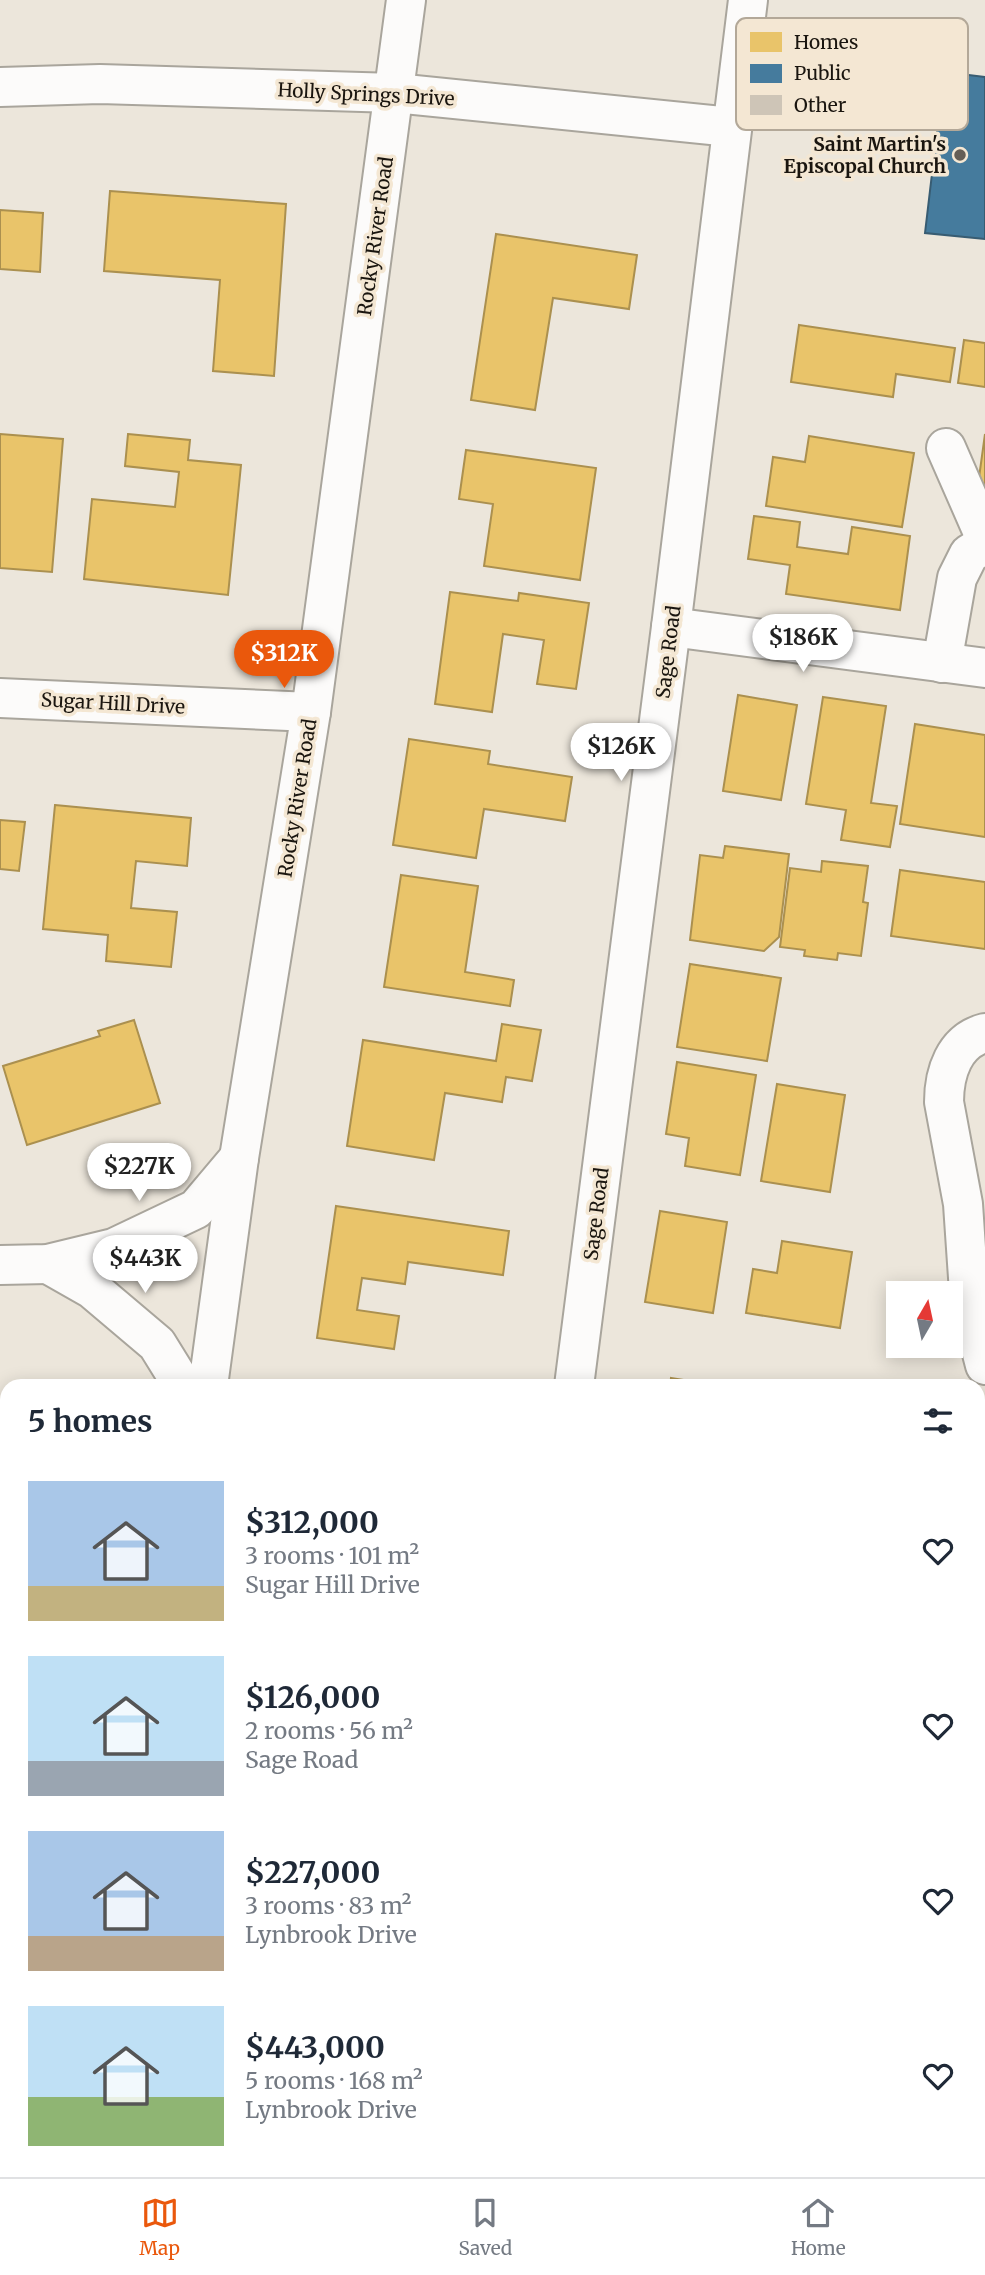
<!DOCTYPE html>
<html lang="en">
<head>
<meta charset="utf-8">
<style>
  :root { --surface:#fff; --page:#f6f6f7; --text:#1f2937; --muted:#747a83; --line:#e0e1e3; --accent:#ea580c }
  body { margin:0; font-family:Merriweather,serif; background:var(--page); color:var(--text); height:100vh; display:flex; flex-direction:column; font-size:26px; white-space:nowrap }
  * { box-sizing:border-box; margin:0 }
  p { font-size:23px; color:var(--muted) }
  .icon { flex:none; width:38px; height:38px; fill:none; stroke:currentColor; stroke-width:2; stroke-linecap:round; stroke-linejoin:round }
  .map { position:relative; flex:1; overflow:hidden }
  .sheet { position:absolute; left:0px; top:1379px; width:985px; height:798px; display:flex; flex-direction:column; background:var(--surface); border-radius:21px 21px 0 0; box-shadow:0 4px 18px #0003 }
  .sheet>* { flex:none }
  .needle { width:46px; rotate:9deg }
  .tools { position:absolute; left:886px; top:1281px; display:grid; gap:14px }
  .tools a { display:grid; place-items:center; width:77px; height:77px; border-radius:0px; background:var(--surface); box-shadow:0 4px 18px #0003; font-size:35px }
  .price { position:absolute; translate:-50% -60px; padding:0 16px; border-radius:24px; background:#fff; color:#222; font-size:23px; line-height:46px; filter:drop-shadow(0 2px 4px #0008) }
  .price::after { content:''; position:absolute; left:50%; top:42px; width:21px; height:16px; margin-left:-10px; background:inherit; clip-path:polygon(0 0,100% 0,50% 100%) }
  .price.selected { background:var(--accent); color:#fff }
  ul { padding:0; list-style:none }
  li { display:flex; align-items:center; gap:21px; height:175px; padding:0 28px }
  li span { display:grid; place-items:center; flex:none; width:196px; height:140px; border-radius:0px; color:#555 }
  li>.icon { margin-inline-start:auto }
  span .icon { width:84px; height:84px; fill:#fffc; stroke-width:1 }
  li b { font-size:30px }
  h2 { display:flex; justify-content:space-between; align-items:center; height:84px; padding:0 28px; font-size:30px }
  .tabs { display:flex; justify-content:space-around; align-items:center; height:98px; border-top:2px solid var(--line); background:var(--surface); font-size:19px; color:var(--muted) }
  .tabs a { display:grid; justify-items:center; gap:4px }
  .tabs .selected { color:var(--accent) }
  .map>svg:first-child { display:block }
</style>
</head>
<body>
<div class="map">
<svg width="985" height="2177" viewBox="0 0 985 2177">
  <rect width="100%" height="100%" fill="#ece6db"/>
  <g fill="#e9c46a" stroke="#ab904f" stroke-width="2">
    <path d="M110 191 286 204 274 376 213 371 220 280 104 271Z"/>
    <path d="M0 210 43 213 40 272 0 269Z"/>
    <path d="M496 234 637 255 629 309 553 298 535 410 471 400Z"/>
    <path d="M799 325 955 348 950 382 896 374 893 397 791 382Z"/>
    <path d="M964 340 985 343V387L958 383Z"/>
    <path d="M0 434 63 439 52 572 0 568Z"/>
    <path d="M128 434 190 440 188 460 241 465 228 595 84 579 92 499 175 507 179 472 125 466Z"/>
    <path d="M985 434V486L978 485Z"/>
    <path d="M809 436 914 453 902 527 766 506 773 457 805 462Z"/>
    <path d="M466 450 596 468 580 580 484 566 493 504 459 499Z"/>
    <path d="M754 516 800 522 797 547 848 554 852 527 910 536 900 610 786 594 790 565 748 559Z"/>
    <path d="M450 592 518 601 519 593 589 603 576 689 537 684 544 640 503 634 492 712 435 704Z"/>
    <path d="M738 695 797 705 781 800 723 791Z"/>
    <path d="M823 697 886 706 871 803 897 806 890 847 841 840 846 810 806 804Z"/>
    <path d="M915 724 985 735V837L900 824Z"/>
    <path d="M409 739 490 751 488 764 572 777 565 821 484 809 476 858 393 845Z"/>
    <path d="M55 805 191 818 187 866 136 861 131 908 177 912 171 967 106 961 108 935 43 929Z"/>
    <path d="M0 820 25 822 19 871 0 869Z"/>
    <path d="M725 846 789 854 779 937 764 951 690 940 700 855 723 858Z"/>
    <path d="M822 861 868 866 863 902 868 903 861 956 838 953 837 960 804 956 805 950 780 947 790 868 821 872Z"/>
    <path d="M900 870 985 882V949L891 936Z"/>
    <path d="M401 875 478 886 465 972 514 980 510 1006 384 987Z"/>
    <path d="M690 964 781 978 767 1061 677 1047Z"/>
    <path d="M134 1020 160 1103 27 1145 3 1066 100 1036 98 1031Z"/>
    <path d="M502 1024 541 1030 532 1081 506 1077 502 1102 445 1093 434 1160 347 1146 363 1040 496 1061Z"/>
    <path d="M677 1062 756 1075 740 1175 685 1166 689 1138 666 1134Z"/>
    <path d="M777 1084 845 1095 830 1192 761 1181Z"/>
    <path d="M336 1206 509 1231 503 1275 408 1262 405 1284 362 1278 357 1310 399 1316 394 1349 317 1338Z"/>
    <path d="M660 1211 727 1222 713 1313 645 1302Z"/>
    <path d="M782 1241 852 1252 840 1328 746 1313 753 1269 777 1273Z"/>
    <path d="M671 1378 721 1386H670Z"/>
    <path d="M7 1398V1495L0 1493V1425Z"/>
    <path d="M0 1628 7 1629V1707H0Z"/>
    <path d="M978 1734 985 1735 984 1801 978 1800Z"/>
    <path d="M978 1875 985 1876V1931L978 1930Z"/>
    <path d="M0 1940H7V2061L0 2060Z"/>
    <path d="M0 2117 7 2118V2170H41V2177H0Z"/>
    <path d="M247 2170H385L384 2177H246Z"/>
  </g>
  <path fill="#457b9d" stroke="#385c72" stroke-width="2" d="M944 72 985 77V239L925 233Z"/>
  <g fill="#cec5b7" stroke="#bfbbb2" stroke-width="2">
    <path d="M978 1963H985V2046L979 2094H985V2177H940L941 2170H978Z"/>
    <path d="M729 2170H789L787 2177H740L728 2175Z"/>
    <path d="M842 2170H898L897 2177H841Z"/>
  </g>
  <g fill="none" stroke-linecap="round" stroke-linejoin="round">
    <defs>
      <g id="minor">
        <path d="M0 87 100 84 395 93 731 127"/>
        <path d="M946 448 985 537"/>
        <path d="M671 627 985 668"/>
        <path d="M942 663 957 578 969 554 985 544"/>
        <path d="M0 698 311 712"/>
        <path d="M985 1033C954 1041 944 1073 944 1102L963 1204 970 1307 985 1365"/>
        <path d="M48 1264 92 1289 157 1344 183 1386"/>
        <path d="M0 1265 48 1264 114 1248 196 1209 239 1158"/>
        <path d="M208 1386 239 1158 311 712 406 0"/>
        <path d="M574 1386 671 627 748 0"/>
        <path d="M0 1821H7"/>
        <path d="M130 2177 131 2170"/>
        <path d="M473 2177 474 2170"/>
      </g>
    </defs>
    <use href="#minor" stroke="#a9a59c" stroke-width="42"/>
    <use href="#minor" stroke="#fcfbfa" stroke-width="38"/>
  </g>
  <circle fill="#645e56" stroke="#f4e7d3" stroke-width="2.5" cx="960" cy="155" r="7"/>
  <g text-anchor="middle" stroke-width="7" stroke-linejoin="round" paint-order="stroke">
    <g font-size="19" fill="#1a150f" stroke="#f4e7d3">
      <text transform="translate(366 94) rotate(3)" y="7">Holly Springs Drive</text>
      <text transform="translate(375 236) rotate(-82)" y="7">Rocky River Road</text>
      <text transform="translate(668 652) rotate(-83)" y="7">Sage Road</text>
      <text transform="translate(113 703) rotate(3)" y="7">Sugar Hill Drive</text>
      <text transform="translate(297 798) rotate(-81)" y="7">Rocky River Road</text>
      <text transform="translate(596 1214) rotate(-83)" y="7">Sage Road</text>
    </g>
    <g font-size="19" font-weight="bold" fill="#1a150f" stroke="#f4e7d3" text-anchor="end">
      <text x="946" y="151">Saint Martin's<tspan x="946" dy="22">Episcopal Church</tspan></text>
    </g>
  </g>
  <rect x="736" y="18" width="232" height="112" rx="10" fill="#f4e7d3" stroke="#b3a898" stroke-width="2"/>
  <rect x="750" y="32" width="32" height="20" fill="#e9c46a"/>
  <rect x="750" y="64" width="32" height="19" fill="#457b9d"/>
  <rect x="750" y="95" width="32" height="20" fill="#cec5b7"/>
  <g font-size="19" fill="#1a150f">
    <text x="794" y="49">Homes</text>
    <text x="794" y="80">Public</text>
    <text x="794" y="112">Other</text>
  </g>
</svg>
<div class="tools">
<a><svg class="needle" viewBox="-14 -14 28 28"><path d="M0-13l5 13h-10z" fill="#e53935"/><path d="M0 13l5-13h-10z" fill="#747a83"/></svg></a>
</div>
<b class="price" style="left:803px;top:674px">$186K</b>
<b class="price selected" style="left:284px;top:690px">$312K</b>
<b class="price" style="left:621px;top:783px">$126K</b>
<b class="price" style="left:139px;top:1203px">$227K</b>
<b class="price" style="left:145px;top:1295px">$443K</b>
<section class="sheet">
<h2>5 homes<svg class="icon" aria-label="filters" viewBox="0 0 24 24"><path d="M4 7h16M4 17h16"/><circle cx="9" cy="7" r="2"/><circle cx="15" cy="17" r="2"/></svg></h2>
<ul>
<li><span style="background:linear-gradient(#a9c7e8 75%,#c2b280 0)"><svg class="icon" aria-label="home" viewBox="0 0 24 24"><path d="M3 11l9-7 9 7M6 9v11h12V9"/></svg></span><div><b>$312,000</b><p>3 rooms · 101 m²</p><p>Sugar Hill Drive</p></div><svg class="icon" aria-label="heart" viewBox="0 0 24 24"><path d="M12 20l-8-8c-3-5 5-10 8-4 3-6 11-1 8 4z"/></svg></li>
<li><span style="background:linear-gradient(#bfe0f5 75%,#9aa5b1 0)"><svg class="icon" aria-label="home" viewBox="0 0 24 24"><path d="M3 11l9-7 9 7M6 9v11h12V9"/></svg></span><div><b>$126,000</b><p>2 rooms · 56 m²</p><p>Sage Road</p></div><svg class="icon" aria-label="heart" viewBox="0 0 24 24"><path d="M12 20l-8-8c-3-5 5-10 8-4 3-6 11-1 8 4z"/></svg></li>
<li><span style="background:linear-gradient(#a9c7e8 75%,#b9a48a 0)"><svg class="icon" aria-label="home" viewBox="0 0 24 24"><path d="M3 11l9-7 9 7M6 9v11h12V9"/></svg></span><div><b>$227,000</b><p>3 rooms · 83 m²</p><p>Lynbrook Drive</p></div><svg class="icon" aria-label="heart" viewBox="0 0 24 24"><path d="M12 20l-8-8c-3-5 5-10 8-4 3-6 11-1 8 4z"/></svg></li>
<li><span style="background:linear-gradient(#bfe0f5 65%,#8fb573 0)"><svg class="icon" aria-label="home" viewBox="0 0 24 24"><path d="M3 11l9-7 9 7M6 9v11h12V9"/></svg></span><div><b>$443,000</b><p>5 rooms · 168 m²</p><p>Lynbrook Drive</p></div><svg class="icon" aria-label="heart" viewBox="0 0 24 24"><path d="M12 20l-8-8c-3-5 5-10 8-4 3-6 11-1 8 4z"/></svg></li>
</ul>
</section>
</div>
<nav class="tabs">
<a class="selected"><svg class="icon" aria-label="map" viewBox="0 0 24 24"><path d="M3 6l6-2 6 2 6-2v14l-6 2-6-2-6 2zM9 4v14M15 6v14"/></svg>Map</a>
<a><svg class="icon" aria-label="saved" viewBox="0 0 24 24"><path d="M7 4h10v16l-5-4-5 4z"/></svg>Saved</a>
<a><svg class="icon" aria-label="home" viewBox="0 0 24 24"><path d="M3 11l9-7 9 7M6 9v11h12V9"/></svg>Home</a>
</nav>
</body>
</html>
